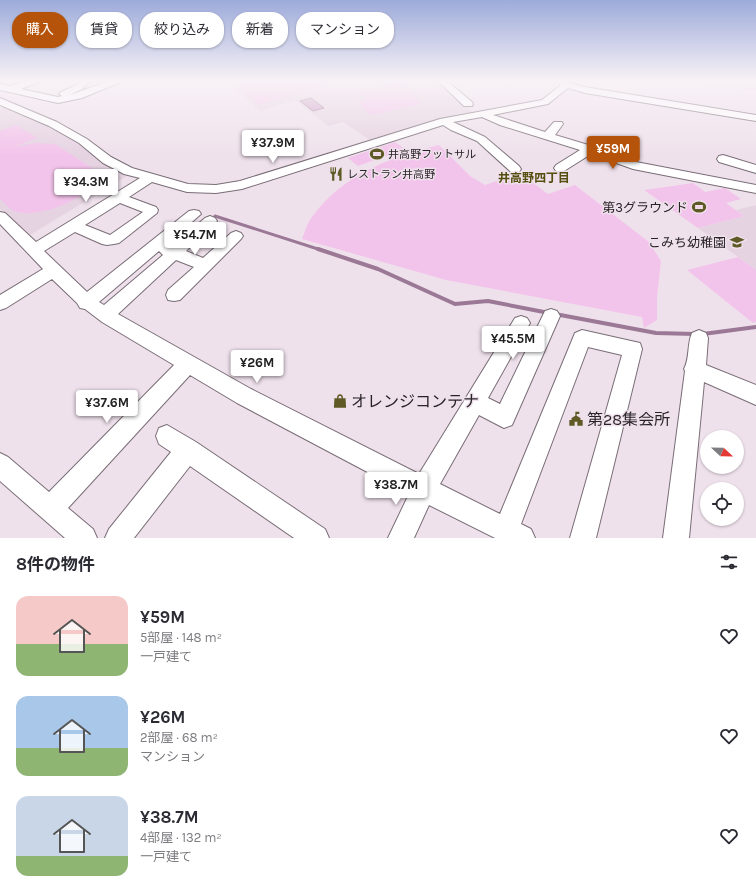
<!DOCTYPE html>
<html lang="ja">
<head>
<meta charset="utf-8">
<style>
  :root { --surface:#fff; --page:#f7f7f7; --text:#2b2b33; --muted:#7c7c81; --accent:#b45309 }
  body { margin:0; font-family:Karla,"Noto Sans JP",sans-serif; background:var(--page); color:var(--text); height:100vh; display:flex; flex-direction:column; font-size:15px; white-space:nowrap }
  * { box-sizing:border-box; margin:0 }
  p { font-size:13px; color:var(--muted) }
  .icon { flex:none; width:22px; height:22px; fill:none; stroke:currentColor; stroke-width:2; stroke-linecap:round; stroke-linejoin:round }
  .map { position:relative; height:538px; overflow:hidden }
  .sheet { display:flex; flex-direction:column; background:var(--surface); flex:1 }
  .sheet>* { flex:none }
  .guide { position:absolute; left:12px; top:12px; width:400px; height:36px; display:flex; gap:8px }
  .needle { width:26px; rotate:112deg }
  .controls { position:absolute; left:700px; top:430px; display:grid; gap:8px }
  .controls a { display:grid; place-items:center; width:44px; height:44px; border-radius:50%; background:var(--surface); box-shadow:0 1px 3px #0004; font-size:20px }
  .price { position:absolute; translate:-50% -34px; padding:0 9px; border-radius:4px; background:#fff; color:#222; font-size:13px; line-height:26px; filter:drop-shadow(0 1px 2px #0008) }
  .price::after { content:''; position:absolute; left:50%; top:24px; width:12px; height:9px; margin-left:-6px; background:inherit; clip-path:polygon(0 0,100% 0,50% 100%) }
  .price.current { background:var(--accent); color:#fff }
  ul { padding:0; list-style:none }
  li { display:flex; align-items:center; gap:12px; height:100px; padding:0 16px }
  li span { display:grid; place-items:center; flex:none; width:112px; height:80px; border-radius:12px; color:#555 }
  li>.icon { margin-inline-start:auto }
  span .icon { width:48px; height:48px; fill:#fffc; stroke-width:1 }
  li b { font-size:17px }
  h2 { display:flex; justify-content:space-between; align-items:center; height:48px; padding:0 16px; font-size:17px }
  .chip { padding:0 14px; border-radius:16px; background:var(--surface); box-shadow:0 1px 3px #0004; font-size:14px; line-height:36px }
  .chip.current { background:var(--accent); color:#fff }
  .map>svg:first-child { display:block }
</style>
</head>
<body>
<div class="map">
<svg width="756" height="538" viewBox="0 0 756 538">
  <rect width="100%" height="100%" fill="#efe1ec"/>
  <g fill="#e6d3e2">
    <path d="M242 80H437L473 112 439 119 370 140 343 122 328 126 295 100 260 111 231 84Z"/>
    <path d="M652 80H756V90L673 82Z"/>
    <path d="M4 108 49 126 78 143 103 162 127 176 30 235 0 209V110Z"/>
    <path d="M756 205V270L698 228 744 216 736 210Z"/>
  </g>
  <g fill="#f3c4eb">
    <path d="M252 80H331L332 83 259 105 238 85Z"/>
    <path d="M402 83 422 104 370 115 358 102 366 99 359 91Z"/>
    <path d="M16 125 37 138 14 147 35 143 55 144 95 170 97 176C90 199 37 220 14 211 9 209 4 202 0 199V131Z"/>
    <path d="M395 142 405 149 358 166 348 158Z"/>
    <path d="M439 145 470 176 485 185 520 173 548 194 575 185 649 242 661 261 657 297V320L644 328 642 317 446 280 302 239C305 232 307 223 312 217 343 174 391 157 439 145Z"/>
    <path d="M693 183 705 192 725 188 741 199 726 203 744 216 698 228 644 190Z"/>
    <path d="M738 257 756 270V322L753 323 687 270Z"/>
  </g>
  <path fill="#cc9dc4" stroke="#9b7895" d="M311 98 324 108 313 111 300 101Z"/>
  <g fill="none" stroke-linecap="round" stroke-linejoin="round">
    <path stroke="#9b7895" stroke-width="3" d="M215 216 321 250"/>
    <g stroke="#9b7895" stroke-width="4">
      <path d="M318 249 378 269 455 304 488 301 549 313"/>
      <path d="M555 314 656 333 695 334"/>
      <path d="M703 334 756 327"/>
    </g>
    <defs>
      <g id="minor">
        <path d="M29 80H41L39 82 21 89 58 97 62 96 59 94 61 92 76 85 81 80H91L82 89 70 95 111 80H123L121 82 82 98 58 103 0 90V84L10 86Z"/>
        <path d="M437 80H446L472 102 473 104 472 106H464Z"/>
        <path d="M557 80H566L569 83 585 87 756 115V121L585 93 568 88 548 104 493 115 545 132 554 122H562L563 124 555 135 615 153 636 162 756 185V193L633 169 591 154 564 171H556L554 168 556 165 580 150 500 125 482 117 453 122 485 137 519 166 521 169 519 172H511L477 141 451 130 443 125 242 189 216 193 187 192 152 182 129 197 156 207 158 210 157 213 119 243 114 244 107 245 102 244 75 232 44 251 87 292 189 211 194 210 199 211 201 214 166 245 172 246 205 218 210 216 215 218 217 221 215 224 186 251 203 258 231 233 236 231 241 233 243 236 241 239 180 300 174 301 168 300 166 295 168 290 194 267 176 260 118 314 251 389 419 474 515 318 521 316 527 318 530 323 488 398 500 404 545 311 551 309 557 311 560 316 512 425 504 428 479 415 440 484 500 514 575 333 582 330 640 343 642 349 596 538H570L622 355 588 347 521 524 531 529 535 538H495L429 505 414 538H388L409 494 237 403 190 375 68 508 93 529 97 538H65L0 481V453L8 457 49 492 174 365 102 322 85 309 80 308 77 303 52 279 6 308 0 310V295L43 269 0 224V212L5 213 36 242 140 178 124 174 103 163 79 143 49 126 0 105V98L57 122 87 139 111 157 132 168 188 184 216 185 240 181 440 119 542 100 561 85ZM120 203 143 212 110 235 85 225ZM159 251 163 255 104 305 99 302Z"/>
        <path d="M723 155 756 165V173L719 162 717 159 719 156Z"/>
        <path d="M699 330 706 333 708 338 706 365 756 385V405L704 382 689 538H663L685 371 684 369C690 358 687 344 692 333Z"/>
        <path d="M167 425 196 442 325 529 329 538H294L190 466 134 538H105L109 529 171 452 159 444 156 436 159 428Z"/>
      </g>
    </defs>
    <use href="#minor" stroke="#796d76" stroke-width="2"/>
    <use href="#minor" fill="#fff" fill-rule="evenodd"/>
  </g>
  <linearGradient id="sky" x2="0" y2="1"><stop stop-color="#9dabda"/><stop offset="0.52" stop-color="#f8f2f6"/><stop offset="1" stop-color="#f8f2f6" stop-opacity="0"/></linearGradient>
  <rect width="756" height="155" fill="url(#sky)"/>
  <defs>
    <symbol id="stadium-bare" viewBox="-9 -9 18 18"><path d="M0-5a6.5 5 0 1 0 0 10a6.5 5 0 1 0 0-10ZM-3.5-1.8h7v3.6h-7Z" fill="#5e5925" stroke="#efe1ec" stroke-width="2.5" paint-order="stroke"/></symbol>
    <symbol id="restaurant-bare" viewBox="-9 -9 18 18"><path d="M-5-6h1v4h1v-4h1v4h1v-4h1v5L-1.5 .5V6h-2V.5L-5-1ZM5-6V6H3V1.5H1.5Q1.5-4 5-6Z" fill="#5e5925" stroke="#efe1ec" stroke-width="2.5" paint-order="stroke"/></symbol>
    <symbol id="school-bare" viewBox="-9 -9 18 18"><path d="M0-5L7-2L0 1L-7-2ZM-4 1L0 2.5L4 1V4Q0 6-4 4Z" fill="#5e5925" stroke="#efe1ec" stroke-width="2.5" paint-order="stroke"/></symbol>
    <symbol id="shop-bare" viewBox="-9 -9 18 18"><path d="M-5-2.5h2.3a2.7 3.5 0 0 1 5.4 0H5L5.5 6h-11ZM-1.5-2.5h3a1.5 2.3 0 0 0-3 0Z" fill="#5e5925" stroke="#efe1ec" stroke-width="2.5" paint-order="stroke"/></symbol>
    <symbol id="civic-bare" viewBox="-9 -9 18 18"><path d="M-.6-6.5H3V-4.5H.6V-3L4-1V1h2V6H-6V1h2V-1L-.6-3ZM-1.2 2.5V6h2.4V2.5Z" fill="#5e5925" stroke="#efe1ec" stroke-width="2.5" paint-order="stroke"/></symbol>
  </defs>
  <g fill-rule="evenodd">
    <use href="#stadium-bare" x="367" y="144" width="20" height="20"/>
    <use href="#restaurant-bare" x="326" y="164" width="20" height="20"/>
    <use href="#stadium-bare" x="689" y="197" width="20" height="20"/>
    <use href="#school-bare" x="727" y="232" width="20" height="20"/>
    <use href="#shop-bare" x="330" y="391" width="20" height="20"/>
    <use href="#civic-bare" x="566" y="409" width="20" height="20"/>
  </g>
  <g text-anchor="middle" stroke-width="3" stroke-linejoin="round" paint-order="stroke">
    <g font-size="11" fill="#282327" stroke="#efe1ec" text-anchor="start">
      <text x="388" y="158">井高野フットサル</text>
      <text x="347" y="178">レストラン井高野</text>
    </g>
    <g font-size="12" font-weight="bold" fill="#544e0f" stroke="#efe1ec">
      <text x="534" y="182">井高野四丁目</text>
    </g>
    <g font-size="13" fill="#282327" stroke="#efe1ec" text-anchor="end">
      <text x="688" y="212">第3グラウンド</text>
      <text x="726" y="247">こみち幼稚園</text>
    </g>
    <g font-size="16" fill="#282327" stroke="#efe1ec" text-anchor="start">
      <text x="351" y="407">オレンジコンテナ</text>
      <text x="587" y="425">第28集会所</text>
    </g>
  </g>
</svg>
<div class="controls">
<a><svg class="needle" viewBox="-14 -14 28 28"><path d="M0-13l5 13h-10z" fill="#e53935"/><path d="M0 13l5-13h-10z" fill="#7c7c81"/></svg></a>
<a><svg class="icon" aria-label="locate" viewBox="0 0 24 24"><circle cx="12" cy="12" r="6"/><path d="M12 2v4M12 18v4M2 12h4M18 12h4"/></svg></a>
</div>
<b class="price" style="left:273px;top:164px">¥37.9M</b>
<b class="price current" style="left:613px;top:170px">¥59M</b>
<b class="price" style="left:86px;top:203px">¥34.3M</b>
<b class="price" style="left:195px;top:256px">¥54.7M</b>
<b class="price" style="left:513px;top:360px">¥45.5M</b>
<b class="price" style="left:257px;top:384px">¥26M</b>
<b class="price" style="left:107px;top:424px">¥37.6M</b>
<b class="price" style="left:396px;top:506px">¥38.7M</b>
<div class="guide">
<a class="chip current">購入</a>
<a class="chip">賃貸</a>
<a class="chip">絞り込み</a>
<a class="chip">新着</a>
<a class="chip">マンション</a>
</div>
</div>
<section class="sheet">
<h2>8件の物件<svg class="icon" aria-label="filters" viewBox="0 0 24 24"><path d="M4 7h16M4 17h16"/><circle cx="9" cy="7" r="2"/><circle cx="15" cy="17" r="2"/></svg></h2>
<ul>
<li><span style="background:linear-gradient(#f6c9c9 60%,#8fb573 0)"><svg class="icon" aria-label="home" viewBox="0 0 24 24"><path d="M3 11l9-7 9 7M6 9v11h12V9"/></svg></span><div><b>¥59M</b><p>5部屋 · 148 m²</p><p>一戸建て</p></div><svg class="icon" aria-label="heart" viewBox="0 0 24 24"><path d="M12 20l-8-8c-3-5 5-10 8-4 3-6 11-1 8 4z"/></svg></li>
<li><span style="background:linear-gradient(#a9c7e8 65%,#8fb573 0)"><svg class="icon" aria-label="home" viewBox="0 0 24 24"><path d="M3 11l9-7 9 7M6 9v11h12V9"/></svg></span><div><b>¥26M</b><p>2部屋 · 68 m²</p><p>マンション</p></div><svg class="icon" aria-label="heart" viewBox="0 0 24 24"><path d="M12 20l-8-8c-3-5 5-10 8-4 3-6 11-1 8 4z"/></svg></li>
<li><span style="background:linear-gradient(#c9d6e8 75%,#8fb573 0)"><svg class="icon" aria-label="home" viewBox="0 0 24 24"><path d="M3 11l9-7 9 7M6 9v11h12V9"/></svg></span><div><b>¥38.7M</b><p>4部屋 · 132 m²</p><p>一戸建て</p></div><svg class="icon" aria-label="heart" viewBox="0 0 24 24"><path d="M12 20l-8-8c-3-5 5-10 8-4 3-6 11-1 8 4z"/></svg></li>
</ul>
</section>
</body>
</html>
